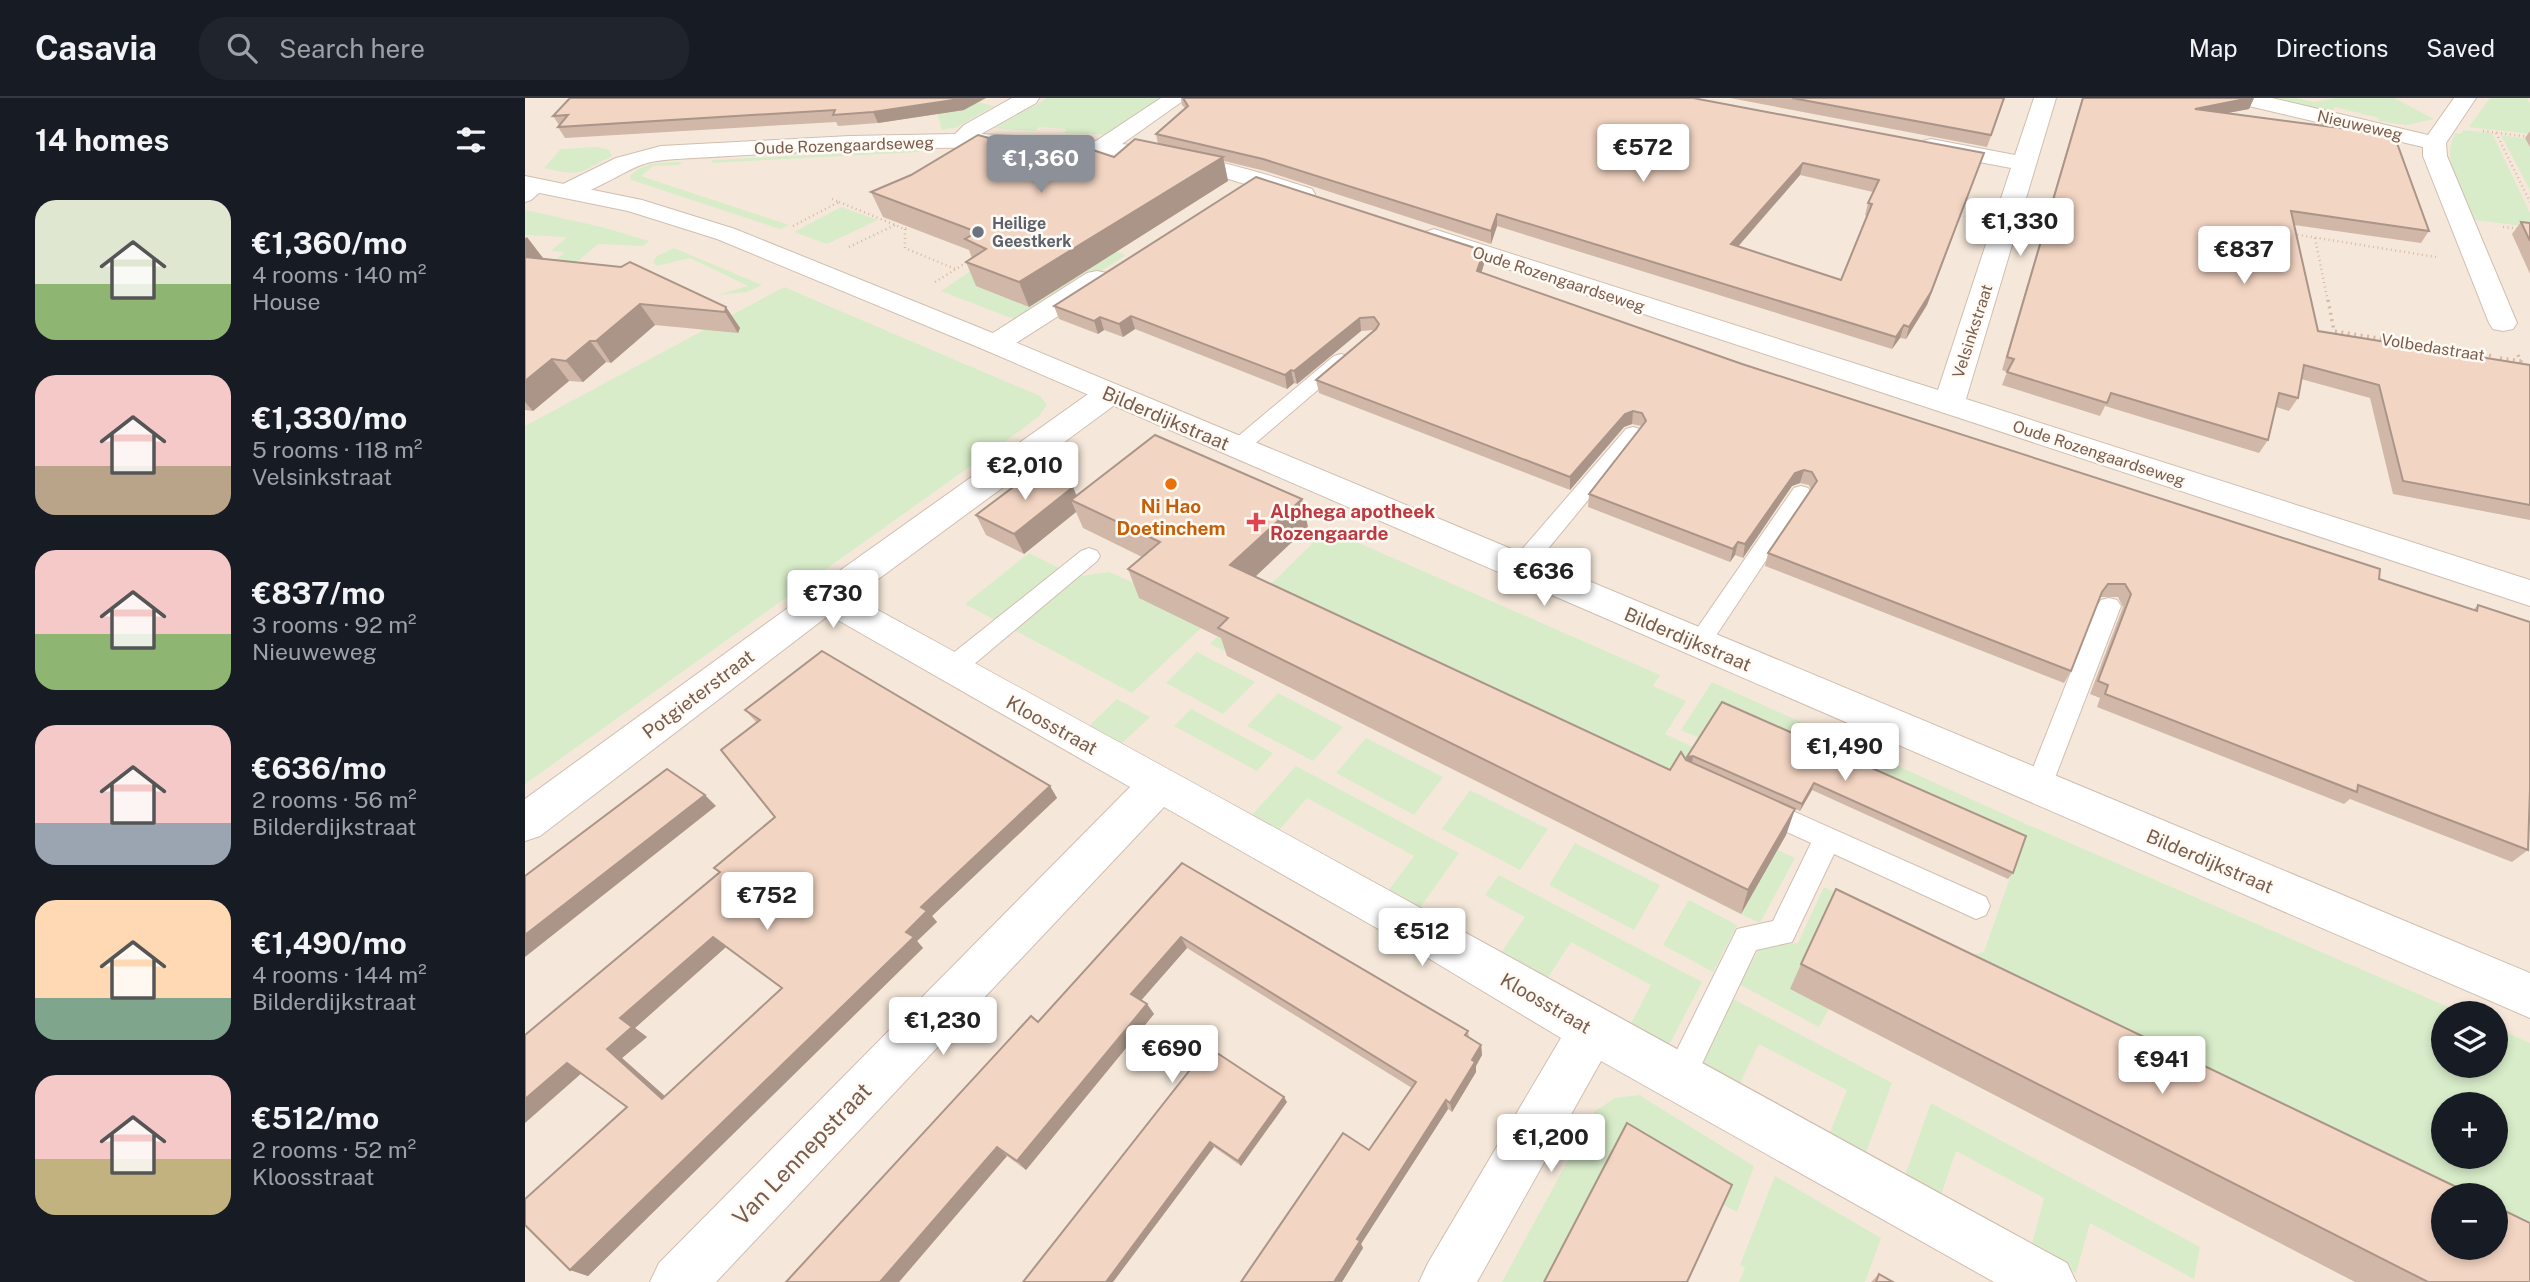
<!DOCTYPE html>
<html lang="en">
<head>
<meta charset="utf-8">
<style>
  :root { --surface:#171b24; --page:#20242c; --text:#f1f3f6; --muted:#9ea1a6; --line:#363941; --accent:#8c9099 }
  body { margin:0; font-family:"Public Sans",sans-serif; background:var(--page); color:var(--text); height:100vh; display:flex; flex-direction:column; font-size:26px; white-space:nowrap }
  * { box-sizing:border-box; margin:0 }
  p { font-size:23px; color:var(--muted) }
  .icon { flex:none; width:38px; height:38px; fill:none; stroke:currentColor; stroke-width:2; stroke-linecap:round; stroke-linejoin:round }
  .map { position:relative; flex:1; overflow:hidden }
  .panel { display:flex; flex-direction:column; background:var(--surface); width:525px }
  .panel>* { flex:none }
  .controls { position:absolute; left:1906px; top:903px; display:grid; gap:14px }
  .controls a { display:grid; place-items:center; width:77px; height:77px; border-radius:50%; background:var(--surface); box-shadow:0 4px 10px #0003; font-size:35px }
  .price { position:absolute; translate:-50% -60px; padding:0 16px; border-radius:7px; background:#fff; color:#222; font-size:23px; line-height:46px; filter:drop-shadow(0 2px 4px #0008) }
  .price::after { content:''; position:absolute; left:50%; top:42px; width:21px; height:16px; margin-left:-10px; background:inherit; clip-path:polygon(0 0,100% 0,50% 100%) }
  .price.active { background:var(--accent); color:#fff }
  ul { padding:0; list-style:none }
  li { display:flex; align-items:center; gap:21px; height:175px; padding:0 35px }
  li span { display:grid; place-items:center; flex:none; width:196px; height:140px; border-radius:21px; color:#555 }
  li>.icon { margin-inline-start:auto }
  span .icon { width:84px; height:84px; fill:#fffc; stroke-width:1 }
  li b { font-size:30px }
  h2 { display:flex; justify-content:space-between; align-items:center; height:84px; padding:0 35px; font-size:30px }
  header { display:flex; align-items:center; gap:42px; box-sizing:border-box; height:98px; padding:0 35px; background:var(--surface); border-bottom:2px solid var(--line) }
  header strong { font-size:33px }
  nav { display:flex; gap:38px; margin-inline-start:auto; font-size:24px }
  .search { width:490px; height:63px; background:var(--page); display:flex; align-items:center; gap:18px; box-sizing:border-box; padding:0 24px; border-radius:28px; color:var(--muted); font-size:26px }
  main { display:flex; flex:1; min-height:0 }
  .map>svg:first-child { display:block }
</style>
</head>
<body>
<header>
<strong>Casavia</strong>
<div class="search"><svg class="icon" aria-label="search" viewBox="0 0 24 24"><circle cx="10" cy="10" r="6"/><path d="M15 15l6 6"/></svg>Search here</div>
<nav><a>Map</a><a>Directions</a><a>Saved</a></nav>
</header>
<main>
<section class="panel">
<h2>14 homes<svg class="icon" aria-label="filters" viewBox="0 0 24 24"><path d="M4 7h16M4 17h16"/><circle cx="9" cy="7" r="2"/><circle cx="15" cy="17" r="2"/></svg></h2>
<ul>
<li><span style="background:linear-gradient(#dfe7d0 60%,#8fb573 0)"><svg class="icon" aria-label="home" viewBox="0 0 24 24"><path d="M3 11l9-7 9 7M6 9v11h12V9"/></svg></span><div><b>€1,360/mo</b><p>4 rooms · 140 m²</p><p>House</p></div></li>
<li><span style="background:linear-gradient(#f6c9c9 65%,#b9a48a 0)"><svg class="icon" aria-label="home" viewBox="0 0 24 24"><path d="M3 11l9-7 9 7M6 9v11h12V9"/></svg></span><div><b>€1,330/mo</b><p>5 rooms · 118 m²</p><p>Velsinkstraat</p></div></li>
<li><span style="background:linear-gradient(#f6c9c9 60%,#8fb573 0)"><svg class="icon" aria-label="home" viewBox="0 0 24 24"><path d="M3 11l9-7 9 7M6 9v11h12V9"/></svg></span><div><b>€837/mo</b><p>3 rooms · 92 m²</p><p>Nieuweweg</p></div></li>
<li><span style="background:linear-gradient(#f6c9c9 70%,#9aa5b1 0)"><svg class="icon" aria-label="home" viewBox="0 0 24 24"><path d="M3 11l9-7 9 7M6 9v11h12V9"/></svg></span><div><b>€636/mo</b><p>2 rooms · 56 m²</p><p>Bilderdijkstraat</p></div></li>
<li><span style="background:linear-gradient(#ffd9b3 70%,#7fa58c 0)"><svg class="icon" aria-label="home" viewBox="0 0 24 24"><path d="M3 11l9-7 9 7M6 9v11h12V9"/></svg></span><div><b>€1,490/mo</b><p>4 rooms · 144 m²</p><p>Bilderdijkstraat</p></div></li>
<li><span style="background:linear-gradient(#f6c9c9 60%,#c2b280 0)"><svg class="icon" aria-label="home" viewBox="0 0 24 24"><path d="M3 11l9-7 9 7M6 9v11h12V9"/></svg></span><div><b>€512/mo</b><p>2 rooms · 52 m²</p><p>Kloosstraat</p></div></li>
</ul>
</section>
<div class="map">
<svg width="2005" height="1184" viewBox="0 0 2005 1184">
  <rect width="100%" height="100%" fill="#fdf6ec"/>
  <path fill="#f5e8da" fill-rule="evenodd" d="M0 0H2005V1184H0ZM1918 915H1970V968H1918ZM1918 1006H1970V1059H1918ZM1918 1097H1970V1150H1918Z"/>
  <g fill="#d8ecc9" fill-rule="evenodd">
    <path d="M408 0H435L469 8 432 29 417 32Z"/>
    <path d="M522 0H643L586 37 539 35 542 31 514 29 510 33 465 30 497 10 507 9Z"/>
    <path d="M1733 0H1772L1789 4 1810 0H1869L1909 21 1882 27 1853 23 1854 20 1810 9 1806 17Z"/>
    <path d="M1965 0H2002L2005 5V36L1944 29Z"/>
    <path d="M1939 32 1967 35 2005 115V129L1949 122C1938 95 1915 62 1930 35L1935 36Z"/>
    <path d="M1976 37 2005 41V92Z"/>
    <path d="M72 49 84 52 87 58C53 75 58 79 19 70L36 51Z"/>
    <path d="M396 51 394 54 186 65 188 62Z"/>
    <path d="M157 64 154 67 128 68 116 78 264 127 255 131 106 82 105 78C118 64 139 64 157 64Z"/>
    <path d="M316 109 353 122 302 146 269 134Z"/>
    <path d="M0 112 77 129 124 143 118 148 73 146 0 208V189L40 154 26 153 42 139 0 137Z"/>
    <path d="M575 148 601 157 496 224 416 193 453 168Z"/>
    <path d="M149 150 237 187 222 194 192 197 223 188 165 160 132 168 128 164 132 158Z"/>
    <path d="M259 189 515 298 522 307 514 318 496 332 0 686V328Z"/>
    <path d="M802 431 1135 577 1128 588 1161 603 1140 636 1172 651 1137 708 712 559 685 546Z"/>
    <path d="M504 455 536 471 472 523 440 506Z"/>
    <path d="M584 474 623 491 676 530 607 595 489 532 555 478Z"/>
    <path d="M672 554 730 584 698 616 641 585Z"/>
    <path d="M1187 584 1501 726 1937 915H1918V968H1970L1971 930 2005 945V1165L1971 1148 1970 1097H1918L1304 911 1294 929 1214 886 1235 850 1273 845 1299 789 1442 858 1459 854 1497 745 1176 641 1156 632ZM1918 1006H1970V1059H1918Z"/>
    <path d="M753 595 818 629 788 663 722 628Z"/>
    <path d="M592 601 625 619 596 646 564 628Z"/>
    <path d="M666 611 748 655 732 673 649 628Z"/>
    <path d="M841 640 918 679 889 717 811 675Z"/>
    <path d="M771 668 934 755 894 811 863 793 889 758 782 700 754 732 727 717Z"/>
    <path d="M945 692 1023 731 995 772 917 731Z"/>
    <path d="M1050 745 1135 787 1109 832 1024 787Z"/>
    <path d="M1253 752 1270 760 1235 825 1216 816Z"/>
    <path d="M974 777 1177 884 1143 949 1105 927 1126 887 1046 844 1022 881 976 855 1000 819 960 797Z"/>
    <path d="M1164 802 1212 827 1188 874 1138 847Z"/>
    <path d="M1208 901 1367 985 1340 1057 1304 1037 1322 992 1234 946 1214 987 1176 967Z"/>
    <path d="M1114 997 1229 1068 1212 1114 1197 1106 1125 1184H977L1070 1013 1090 1000Z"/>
    <path d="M1406 1005 1675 1149 1669 1181 1565 1125 1551 1175 1506 1150 1519 1100 1431 1053 1415 1100 1379 1080Z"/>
    <path d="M1250 1078 1356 1140 1340 1184H1214L1220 1170 1215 1167Z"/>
  </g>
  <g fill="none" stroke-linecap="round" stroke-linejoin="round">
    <defs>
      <g id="service">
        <path d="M14 83 22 88 6 102 0 104V91Z"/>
        <path d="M816 256 823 258 825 262 823 266 719 355H705L702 350 705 345 809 258Z"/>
        <path d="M1108 329 1115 331 1118 335 1115 339 1003 475 995 477 987 475 984 469 987 463 1101 331Z"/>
        <path d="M1276 388 1283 390 1286 395 1182 551 1174 554 1166 551 1162 545 1166 539 1269 390Z"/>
        <path d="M564 450 572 453 575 458 572 463 435 578 426 580 417 578 414 571 417 564 556 453Z"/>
        <path d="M1584 500 1592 502 1596 508 1526 690 1522 698 1513 701 1504 698 1500 690 1572 508 1576 502Z"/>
        <path d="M1236 699 1461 799 1465 808 1461 817 1451 821 1309 756 1267 844 1231 852 1165 991 1154 996 1143 991 1138 980 1212 831 1248 823 1286 745 1227 718 1223 710 1227 702Z"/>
      </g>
      <g id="minor">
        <path d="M487 0H514L511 5 456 36 571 43 636 0H662L597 46C663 54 724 70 787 91L790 96 787 101 778 103C732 92 688 73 640 65 485 40 326 51 169 60 153 61 137 61 122 65 97 72 57 104 34 98L31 93 34 88 91 60 136 48 325 38 430 36 439 27Z"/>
        <path d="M1509 0H1531L1441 301 2005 482V508L900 144 896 139 900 134 909 131 918 134 1413 292 1486 70 1406 55 1398 53 1394 48 1398 43 1406 41 1490 57Z"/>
        <path d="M1708 0H1747L1903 37 1929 0H1951L1921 45 1922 58 1992 225 1988 231 1978 233 1968 231 1964 225 1898 58V49L1711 5Z"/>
        <path d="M572 173 582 175 585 181 582 187 480 252 470 255 460 252 456 246 460 240 562 175Z"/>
        <path d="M584 287 595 289 599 296 595 303 329 499C734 720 1137 944 1542 1165L1551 1184H1469L1076 963 952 1184H894L903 1165 1036 940 878 845 639 709 191 1184H125L134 1165 605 689 304 517 15 738 0 743V701L289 491 573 289Z"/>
      </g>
      <path id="tertiary" d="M0 78 117 102 210 131 480 240 2005 875V920L460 252 192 141 103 113 0 92Z"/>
    </defs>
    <use href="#service" stroke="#d1beb0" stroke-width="2"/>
    <use href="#minor" stroke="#d1beb0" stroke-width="2"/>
    <use href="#tertiary" stroke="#d1beb0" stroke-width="2"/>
    <g stroke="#d9b8a5" stroke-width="2.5" stroke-dasharray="1 3.5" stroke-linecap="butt">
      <path d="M1958 33 2005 39"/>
      <path d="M1971 35 2005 104"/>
      <path d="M314 104 380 131 384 129"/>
      <path d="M268 128 314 104 307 101"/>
      <path d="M1978 129 2005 132"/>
      <path d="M380 131V150L430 171"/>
      <path d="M1768 136 1911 159"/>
      <path d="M1790 140 1803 204"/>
      <path d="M324 149 370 127"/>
      <path d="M410 184 444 163"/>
    </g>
    <g stroke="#d9b8a5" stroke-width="3.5" stroke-dasharray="2 4.5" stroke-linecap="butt">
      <path d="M1803 202 1809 233 1967 258"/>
      <path d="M1975 260 1996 263 1992 255"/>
    </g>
    <use href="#service" fill="#fff" fill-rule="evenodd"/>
    <use href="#minor" fill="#fff" fill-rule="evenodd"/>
    <use href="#tertiary" fill="#fff" fill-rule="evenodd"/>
  </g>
  <g fill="#d1b7a8" fill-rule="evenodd">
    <path d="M45 0 439 12 353 25 313 28 311 24 40 40 33 29 34 27 28 18Z"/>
    <path d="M656 0H1168L1459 55 1402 207 1381 241 1375 240 1367 251 972 128 966 146 740 73 699 63 703 83 504 209 451 188 441 164 447 160 444 152 358 119 346 94 489 47 549 52 589 59 633 46 631 36 660 10 657 7ZM1275 77 1348 94 1343 105 1340 117 1342 118 1316 182 1213 148Z"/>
    <path d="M1205 0H1480L1462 49Z"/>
    <path d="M1557 0H1729L1724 11 1702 15 1904 133 1896 145 1769 127 1793 233 2005 267V422L1868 396 1845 300 1776 281 1773 300 1764 313 1751 309 1743 342 1734 355 1580 308 1575 318 1477 287 1482 274 1477 272Z"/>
    <path d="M2005 33V49L2000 40Z"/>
    <path d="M1996 124 2005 125V176L1987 136Z"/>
    <path d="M0 139 18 160 17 161 201 209 215 230 213 235 130 227 86 265 81 264 58 284 44 283 8 313 0 312Z"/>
    <path d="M959 166 956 175 1217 266 1854 481 1948 512 1953 507 2003 752 1987 764 1825 701 1819 706 1572 609 1575 600 1565 596 1598 509 1593 499H1575L1546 573 1539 585 1240 468 1243 455 1286 392 1284 387 1275 385 1267 388 1218 460 1210 457 1205 464 1063 409 1064 396 1116 330V328L1107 326 1099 329 1045 392 794 295 791 282 849 232 836 233 772 286 769 285 762 291 610 231 598 239 579 232 573 236 534 221 529 208Z"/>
    <path d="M548 389 551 398 783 429 730 478 1145 672 1161 662 1162 659 1197 604 1488 775 1483 781 1287 692 1275 713 1167 665 1270 711 1261 737 1216 816 702 558 696 540 614 500 603 471 617 459 558 430 551 414 499 456 461 437 451 417Z"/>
    <path d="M220 612 525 688 532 700 407 818 412 824 392 843 398 850 63 1178 45 1172 102 1009 56 976 194 775 189 770 250 719 231 624ZM201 849 256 890 140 998 97 960 122 939 110 930Z"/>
    <path d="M657 765 943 933 944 939 956 947 957 957 951 968V974L927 1014 923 1011 836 1146 838 1150 817 1184H716L844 1052 887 990 662 850 616 902 622 906 629 916 501 1072 482 1058 374 1184 513 924Z"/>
    <path d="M1276 866 2005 1184H1830L1265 891Z"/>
    <path d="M683 949 762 1004 716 1068 689 1049 588 1184Z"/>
    <path d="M1354 1176 1368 1184H1346Z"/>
  </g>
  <g fill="#aa9588">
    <path d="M437 0H461L439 12 353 25 348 14Z"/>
    <path d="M1725 0H1729L1724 11 1665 22 1670 11Z"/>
    <path d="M1459 55 1402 207 1381 241 1384 229Z"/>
    <path d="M698 59 703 83 504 209 494 184Z"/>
    <path d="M1278 65 1275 77 1204 159 1206 146Z"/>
    <path d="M972 116V128L966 146V133Z"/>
    <path d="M2 139 18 160 0 175V141Z"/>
    <path d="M959 153V166L953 186 952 173Z"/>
    <path d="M115 206 130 227 86 265 71 243Z"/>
    <path d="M201 209 215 230 213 235 200 214Z"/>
    <path d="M606 218 610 231 598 239 594 226Z"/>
    <path d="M575 219 579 232 573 236 569 223Z"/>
    <path d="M835 220 836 233 772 286 769 273Z"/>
    <path d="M1379 227 1375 240 1367 251 1371 239Z"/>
    <path d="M65 243 81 264 58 284 41 263Z"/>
    <path d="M27 261 44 283 8 313 0 304V283Z"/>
    <path d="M766 272 769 285 762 291 760 277Z"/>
    <path d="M1108 313 1107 326 1099 329 1045 392V379L1100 316Z"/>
    <path d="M1279 372 1275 385 1267 388 1218 460 1220 446 1270 375Z"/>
    <path d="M548 389 555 406 546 402 551 414 499 456 489 436Z"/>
    <path d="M777 401 783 429 713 495 705 467Z"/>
    <path d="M1213 444 1210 457 1205 464 1208 451Z"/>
    <path d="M1168 658 1167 665 1160 666 1162 659Z"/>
    <path d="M1289 685 1287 692 1275 713 1277 706Z"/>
    <path d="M525 688 532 700 407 818 412 824 392 843 398 850 63 1178 45 1172 381 834 396 809Z"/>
    <path d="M180 697 191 708 0 859V837Z"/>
    <path d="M1270 711 1261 737 1216 816 1223 792Z"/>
    <path d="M188 839 201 849 110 930 122 939 97 960 152 1009 137 1001 82 951 95 920Z"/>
    <path d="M656 839 662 850 613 906 606 896Z"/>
    <path d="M622 906 629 916 501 1072 492 1063Z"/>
    <path d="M956 947 957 957 951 968V974L927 1014 925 1005 947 962Z"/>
    <path d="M42 965 58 974 0 1025V1001Z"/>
    <path d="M759 999 762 1004 716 1068 713 1063Z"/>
    <path d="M921 1002 923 1011 836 1146 838 1150 817 1184H809L832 1141Z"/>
    <path d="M685 1044 689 1049 588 1184H581Z"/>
    <path d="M472 1049 482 1058 374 1184H355Z"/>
  </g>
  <g fill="#f3d5c3" stroke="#aa9588" stroke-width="2" fill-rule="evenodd">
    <path d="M45 0H437L435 1 348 14 308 17 310 12 33 29 43 17 28 18Z"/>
    <path d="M658 0H1168L1459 55 1406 194 1384 229 1379 227 1371 239 972 116 966 133 738 61 631 36 663 8ZM1278 65 1354 82 1343 105 1347 106 1316 182 1206 146Z"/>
    <path d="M1267 0H1479L1466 37Z"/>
    <path d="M1558 0H1725L1670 11 1869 37 1904 133 1766 113 1793 233 2005 267V407L1878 383 1854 287 1779 267 1773 300 1754 295 1743 342 1586 295 1582 305 1482 274 1489 261 1482 259Z"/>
    <path d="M453 37 489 47 510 41H528L549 52 556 48 589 59 610 41 698 59 494 184 441 164 461 151 440 141 452 134 346 94 386 77Z"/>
    <path d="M731 79 959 153 952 173 1217 266 1855 471 1854 481 1952 513 1953 507 2005 524V691L2003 752 1833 687 1832 694 1580 596 1583 587 1573 583 1606 496 1600 486H1583L1577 494 1546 573 1243 455 1292 383 1287 374 1279 372 1270 375 1220 446 1213 444 1208 451 1064 396 1121 323 1117 315 1108 313 1100 316 1045 379 791 282 851 231 854 226 849 219 835 220 769 273 766 272 760 277 606 218 594 226 575 219 569 223 529 208Z"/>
    <path d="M1996 124 2005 125V143Z"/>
    <path d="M0 159 96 169 105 164 201 209 200 214 115 206 71 243H65L41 263 27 261 0 283Z"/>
    <path d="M630 337 777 401 705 467 1145 672 1156 654 1161 662 1270 711 1223 792 693 530 703 520 603 471 635 444 546 402Z"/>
    <path d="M511 372 548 389 489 436 451 417Z"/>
    <path d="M297 553 525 688 396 809 402 813 381 834 389 839 45 1172 0 1127V1101L102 1009 42 965 0 1001V937L195 774 189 770 250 719 196 652 235 622 220 612ZM188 839 257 890 137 1001 82 951 107 929 95 920Z"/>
    <path d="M1197 604 1501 738 1488 775 1289 685 1277 706 1168 658 1162 659Z"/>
    <path d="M142 671 180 697 0 837V778Z"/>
    <path d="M657 765 943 933 940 937 956 947 947 962 950 964 925 1005 921 1002 832 1141 835 1143 809 1184H716L818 1035 844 1052 891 984 656 839 606 896 622 906 492 1063 472 1049 355 1184H261L506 918 513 924Z"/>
    <path d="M1311 791 1948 1097H1918V1150H1970V1108L2005 1125V1184H1903L1276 866Z"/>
    <path d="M683 949 759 999 713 1063 685 1044 581 1184H498Z"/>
    <path d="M1102 1025 1207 1087 1162 1184H1019Z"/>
    <path d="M1354 1176 1368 1184H1351Z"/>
  </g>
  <circle fill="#6b7280" stroke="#fffaf3" stroke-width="2.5" cx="453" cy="134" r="7"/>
  <circle fill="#e8710a" stroke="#fffaf3" stroke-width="2.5" cx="646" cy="386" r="7"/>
  <path fill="#e0444e" stroke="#fffaf3" stroke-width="2.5" d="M727.5 413.5h7v7h7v7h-7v7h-7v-7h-7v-7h7z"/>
  <g text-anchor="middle" stroke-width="5" stroke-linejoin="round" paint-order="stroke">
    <g font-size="16" fill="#7a5c4d" stroke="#fffaf3">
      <text transform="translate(1835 27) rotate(13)" y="6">Nieuweweg</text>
      <text transform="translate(319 47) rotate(-2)" y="6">Oude Rozengaardseweg</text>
      <text transform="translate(1034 181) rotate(18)" y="6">Oude Rozengaardseweg</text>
      <text transform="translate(1447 233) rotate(-72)" y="6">Velsinkstraat</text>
      <text transform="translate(1908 249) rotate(9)" y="6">Volbedastraat</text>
      <text transform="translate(1574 355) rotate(18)" y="6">Oude Rozengaardseweg</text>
    </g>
    <g font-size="16" font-weight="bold" fill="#5b616d" stroke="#fffaf3" text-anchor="start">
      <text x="467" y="131">Heilige<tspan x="467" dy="18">Geestkerk</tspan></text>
    </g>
    <g font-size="19" fill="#7a5c4d" stroke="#fffaf3">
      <text transform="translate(641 320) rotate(23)" y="7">Bilderdijkstraat</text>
      <text transform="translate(1163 541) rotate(23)" y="7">Bilderdijkstraat</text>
      <text transform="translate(173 596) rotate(-37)" y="7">Potgieterstraat</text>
      <text transform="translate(527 627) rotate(29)" y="7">Kloosstraat</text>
      <text transform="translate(1685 763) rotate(23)" y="7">Bilderdijkstraat</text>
      <text transform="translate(1021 905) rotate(30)" y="7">Kloosstraat</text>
    </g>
    <g font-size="19" font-weight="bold" fill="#c56008" stroke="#fffaf3">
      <text x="646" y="415">Ni Hao<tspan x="646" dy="22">Doetinchem</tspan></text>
    </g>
    <g font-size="19" font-weight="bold" fill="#be3a42" stroke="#fffaf3" text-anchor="start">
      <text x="745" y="420">Alphega apotheek<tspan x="745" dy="22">Rozengaarde</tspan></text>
    </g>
    <g font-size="23" fill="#7a5c4d" stroke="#fffaf3">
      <text transform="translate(277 1056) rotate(-46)" y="8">Van Lennepstraat</text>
    </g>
  </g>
</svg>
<div class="controls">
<a><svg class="icon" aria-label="layers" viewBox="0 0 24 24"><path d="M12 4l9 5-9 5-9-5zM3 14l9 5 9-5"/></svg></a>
<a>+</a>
<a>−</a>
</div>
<b class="price" style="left:1118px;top:86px">€572</b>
<b class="price active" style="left:516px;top:97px">€1,360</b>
<b class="price" style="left:1495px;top:160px">€1,330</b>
<b class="price" style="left:1719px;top:188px">€837</b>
<b class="price" style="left:500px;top:404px">€2,010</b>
<b class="price" style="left:1019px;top:510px">€636</b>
<b class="price" style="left:308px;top:532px">€730</b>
<b class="price" style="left:1320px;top:685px">€1,490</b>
<b class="price" style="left:242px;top:834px">€752</b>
<b class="price" style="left:897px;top:870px">€512</b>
<b class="price" style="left:418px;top:959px">€1,230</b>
<b class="price" style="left:647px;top:987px">€690</b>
<b class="price" style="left:1637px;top:998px">€941</b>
<b class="price" style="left:1026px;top:1076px">€1,200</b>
</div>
</main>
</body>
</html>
